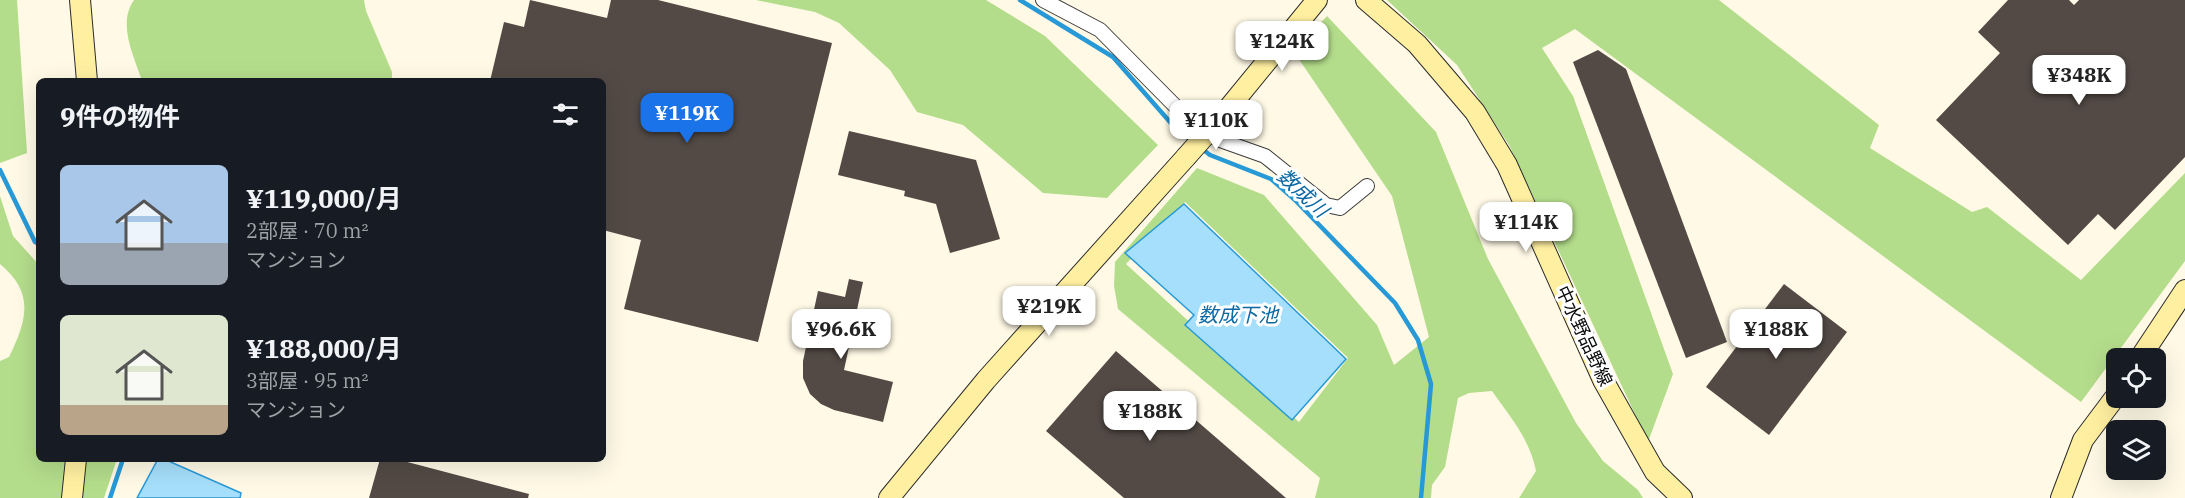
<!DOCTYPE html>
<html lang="ja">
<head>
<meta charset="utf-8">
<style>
  :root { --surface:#171b24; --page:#242831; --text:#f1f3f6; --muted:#9ea1a6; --accent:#1a73e8 }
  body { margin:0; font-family:"IBM Plex Serif","Noto Sans JP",serif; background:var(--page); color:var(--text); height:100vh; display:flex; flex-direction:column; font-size:22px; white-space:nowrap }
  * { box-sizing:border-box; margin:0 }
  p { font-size:20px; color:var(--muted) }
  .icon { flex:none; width:33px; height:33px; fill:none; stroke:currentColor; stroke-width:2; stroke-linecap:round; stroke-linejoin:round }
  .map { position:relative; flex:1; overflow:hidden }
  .sheet { position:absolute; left:36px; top:78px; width:570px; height:384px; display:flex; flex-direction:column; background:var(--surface); border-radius:9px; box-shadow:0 6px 24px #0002 }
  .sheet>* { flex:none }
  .tools { position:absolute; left:2106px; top:348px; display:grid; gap:12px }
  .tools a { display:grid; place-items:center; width:60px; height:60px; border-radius:9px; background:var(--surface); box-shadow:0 6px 24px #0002; font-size:30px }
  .price { position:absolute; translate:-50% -51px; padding:0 14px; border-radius:12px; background:#fff; color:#222; font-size:20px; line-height:39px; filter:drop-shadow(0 2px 3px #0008) }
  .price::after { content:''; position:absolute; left:50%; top:36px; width:18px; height:14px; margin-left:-9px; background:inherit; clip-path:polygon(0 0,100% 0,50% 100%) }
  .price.selected { background:var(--accent); color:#fff }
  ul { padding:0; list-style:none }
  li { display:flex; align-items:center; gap:18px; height:150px; padding:0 24px }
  li span { display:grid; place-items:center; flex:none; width:168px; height:120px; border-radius:9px; color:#555 }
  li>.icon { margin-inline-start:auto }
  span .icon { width:72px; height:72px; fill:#fffc; stroke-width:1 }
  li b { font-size:26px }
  h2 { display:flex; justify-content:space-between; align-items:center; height:72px; padding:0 24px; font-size:26px }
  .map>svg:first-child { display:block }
</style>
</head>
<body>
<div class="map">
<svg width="2185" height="498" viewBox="0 0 2185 498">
  <rect width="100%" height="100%" fill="#fff9e6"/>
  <g fill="#b4dd8b" fill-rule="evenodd">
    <path d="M0 0H17L27 153 0 163Z"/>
    <path d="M134 0H364L366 11 392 72V81H142C134 56 117 24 134 0Z"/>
    <path d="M756 0H986L1045 36 1158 145 1107 198 1043 193 963 125 917 112 890 70 839 23 815 12Z"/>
    <path d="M1387 0H1719L1879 125 1870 148 1972 212 1987 207 2081 280 2185 173V261L2081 402 1575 29 1542 48 1573 96 1673 374 1648 442 1509 145 1457 65Z"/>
    <path d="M1327 16 1436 132 1488 259 1576 423 1603 461 1638 490 1643 498H1519L1536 471C1530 439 1510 417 1492 391L1469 393 1458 398 1445 467 1432 485 1431 498H1315L1320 478 1118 309 1114 286 1115 262 1197 168 1264 195 1377 325 1394 365 1429 337 1392 196 1294 52ZM1185 202 1348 358 1299 422 1126 264Z"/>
    <path d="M0 196 13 236 39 265V459H117L104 498H0V361L9 357C27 320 35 293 0 264Z"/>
  </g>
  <g fill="#a6dffb" stroke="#2799d7" stroke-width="1.5">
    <path d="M1184 204 1346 359 1292 420 1185 325 1194 315 1125 253Z"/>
    <path d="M158 459H164L241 493 240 498H137Z"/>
  </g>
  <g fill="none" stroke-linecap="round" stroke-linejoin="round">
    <g stroke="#2799d7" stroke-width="4.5">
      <path d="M1020 0 1113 57 1177 130 1192 141"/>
      <path d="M1201 148 1210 155 1271 179 1295 200 1395 303 1418 340 1431 384 1421 498"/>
      <path d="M0 170 35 242 39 244"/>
      <path d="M110 498 123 459"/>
    </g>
  </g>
  <g fill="#534a45">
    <path d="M530 0 607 18 611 0H658L832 43 758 342 624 309 641 240 603 230V81H490L504 22 524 27Z"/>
    <path d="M2008 0H2069L2074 5 2079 0H2185V157L2115 230 2098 214 2068 245 1936 120 2000 53 1978 32Z"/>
    <path d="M1598 50 1626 69 1727 342 1686 358 1573 62Z"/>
    <path d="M849 131 976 160 1000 239 950 253 936 204 904 196 905 191 838 175Z"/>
    <path d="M849 279 863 282 844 370 893 382 883 422 834 410 821 404 810 394 803 378V361L818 291 845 297Z"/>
    <path d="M1784 284 1847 332 1769 435 1706 387Z"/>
    <path d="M1116 351 1286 498H1124L1046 431Z"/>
    <path d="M380 459H396L529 494 528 498H369Z"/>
  </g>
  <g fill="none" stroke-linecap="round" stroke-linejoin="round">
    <defs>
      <path id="street" d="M1043 0 1100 30 1186 117 1220 140 1265 156 1326 205 1340 208 1367 186"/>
      <g id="secondary">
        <path d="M80 0 87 81"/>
        <path d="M1366 0 1417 44 1475 112 1507 165 1603 380 1655 472 1682 498"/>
        <path d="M1218 121 1317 0"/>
        <path d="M2140 358 2185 290"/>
        <path d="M72 498 76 459"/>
        <path d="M889 498 986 380 1186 157"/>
        <path d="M2061 498 2083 440 2116 396"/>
      </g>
    </defs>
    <use href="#street" stroke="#3c3c3c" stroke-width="16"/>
    <use href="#secondary" stroke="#2b2b2b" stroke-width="22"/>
    <use href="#street" stroke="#fff" stroke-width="14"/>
    <use href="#secondary" stroke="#fff0a1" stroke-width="20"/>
    <defs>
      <path id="secondary-bridge" d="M1186 157 1218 121"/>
    </defs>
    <use href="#secondary-bridge" stroke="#2b2b2b" stroke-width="22" stroke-linecap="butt"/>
    <use href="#secondary-bridge" stroke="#fff0a1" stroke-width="20"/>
  </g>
  <g text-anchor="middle" stroke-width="6" stroke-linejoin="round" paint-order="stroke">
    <g font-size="18" fill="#090909" stroke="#fff">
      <text transform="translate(1584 336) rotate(65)" y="6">中水野品野線</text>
    </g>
    <g font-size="20" font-style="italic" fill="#0b68a3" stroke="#fff">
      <text transform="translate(1303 193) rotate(43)" y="7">数成川</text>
      <text x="1238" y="322">数成下池</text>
    </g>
  </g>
</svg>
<div class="tools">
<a><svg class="icon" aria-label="locate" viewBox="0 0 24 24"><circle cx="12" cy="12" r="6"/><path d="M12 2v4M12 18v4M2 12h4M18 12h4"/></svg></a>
<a><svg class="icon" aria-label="layers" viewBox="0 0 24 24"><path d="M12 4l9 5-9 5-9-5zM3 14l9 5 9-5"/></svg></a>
</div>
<b class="price" style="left:1282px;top:72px">¥124K</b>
<b class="price" style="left:2079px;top:106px">¥348K</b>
<b class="price selected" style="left:687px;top:144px">¥119K</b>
<b class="price" style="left:1216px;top:151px">¥110K</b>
<b class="price" style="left:1526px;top:253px">¥114K</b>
<b class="price" style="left:1049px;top:337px">¥219K</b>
<b class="price" style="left:841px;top:360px">¥96.6K</b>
<b class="price" style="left:1776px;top:360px">¥188K</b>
<b class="price" style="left:1150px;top:442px">¥188K</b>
<section class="sheet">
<h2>9件の物件<svg class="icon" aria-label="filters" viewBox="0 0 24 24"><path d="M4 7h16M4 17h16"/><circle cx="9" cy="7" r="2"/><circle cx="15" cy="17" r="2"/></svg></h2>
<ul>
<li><span style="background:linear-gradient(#a9c7e8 65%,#9aa5b1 0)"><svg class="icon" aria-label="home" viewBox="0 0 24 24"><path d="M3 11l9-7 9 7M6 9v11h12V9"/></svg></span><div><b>¥119,000/月</b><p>2部屋 · 70 m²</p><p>マンション</p></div></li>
<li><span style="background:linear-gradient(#dfe7d0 75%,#b9a48a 0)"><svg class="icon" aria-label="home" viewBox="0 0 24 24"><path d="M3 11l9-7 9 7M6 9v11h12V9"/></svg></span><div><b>¥188,000/月</b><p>3部屋 · 95 m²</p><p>マンション</p></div></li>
</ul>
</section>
</div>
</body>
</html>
